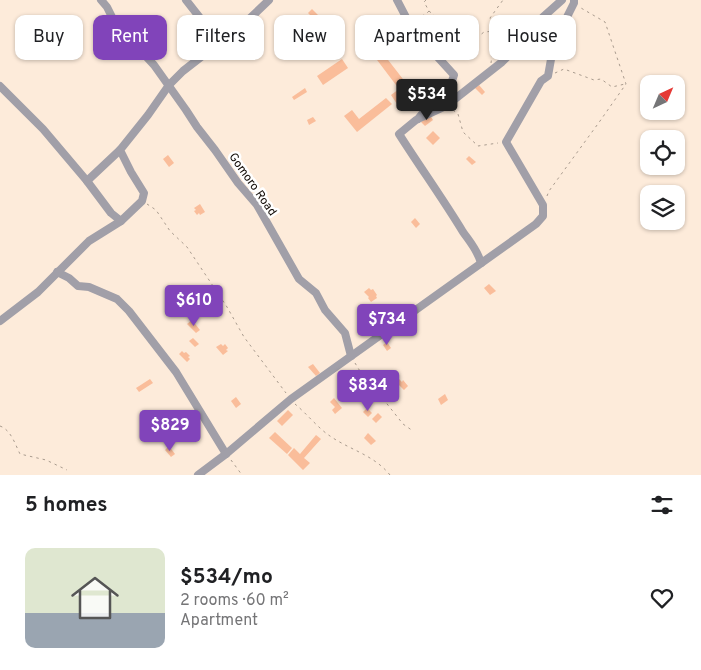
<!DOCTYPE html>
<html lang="en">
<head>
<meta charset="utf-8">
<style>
  :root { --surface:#fff; --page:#f2f2f2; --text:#202124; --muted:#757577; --line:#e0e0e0; --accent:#8144ba }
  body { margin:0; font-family:Overpass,sans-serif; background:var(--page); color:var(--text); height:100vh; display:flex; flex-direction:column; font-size:19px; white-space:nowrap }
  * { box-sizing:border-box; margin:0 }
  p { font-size:16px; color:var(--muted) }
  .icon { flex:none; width:28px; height:28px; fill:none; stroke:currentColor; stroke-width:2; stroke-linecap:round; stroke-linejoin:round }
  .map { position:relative; height:475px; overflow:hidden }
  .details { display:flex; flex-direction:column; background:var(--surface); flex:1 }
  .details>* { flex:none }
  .guide { position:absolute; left:15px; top:15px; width:671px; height:45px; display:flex; gap:10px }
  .needle { width:32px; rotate:44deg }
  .fabs { position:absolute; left:640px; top:75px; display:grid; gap:10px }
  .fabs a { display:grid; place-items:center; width:45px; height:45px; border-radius:10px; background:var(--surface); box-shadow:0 1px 4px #0004; font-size:25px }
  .price { position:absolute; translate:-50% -42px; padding:0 11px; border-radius:5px; background:var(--accent); color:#fff; font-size:16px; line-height:32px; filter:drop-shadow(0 1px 2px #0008) }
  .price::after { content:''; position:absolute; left:50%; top:30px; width:15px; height:11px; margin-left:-8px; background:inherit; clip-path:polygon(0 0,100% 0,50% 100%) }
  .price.current { background:#222; color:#fff }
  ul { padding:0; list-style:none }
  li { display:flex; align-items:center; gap:15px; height:125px; padding:0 25px }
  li+li { border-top:1px solid var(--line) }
  li span { display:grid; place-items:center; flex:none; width:140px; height:100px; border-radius:10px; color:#555 }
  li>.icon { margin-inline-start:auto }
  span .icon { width:60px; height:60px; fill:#fffc; stroke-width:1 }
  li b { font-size:21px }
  h2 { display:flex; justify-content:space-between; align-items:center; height:60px; padding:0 25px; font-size:21px }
  .pill { padding:0 18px; border-radius:10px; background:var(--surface); box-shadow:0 1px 4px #0004; font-size:18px; line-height:45px }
  .pill.current { background:var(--accent); color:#fff }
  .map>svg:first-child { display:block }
</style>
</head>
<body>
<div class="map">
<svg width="701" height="475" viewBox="0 0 701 475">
  <rect width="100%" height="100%" fill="#fdebda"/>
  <g fill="#fabd9a">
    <path d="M312 9 318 15 314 19 308 13Z"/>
    <path d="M369 23 378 33 374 37 366 27Z"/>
    <path d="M66 25 72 33 69 36 63 28Z"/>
    <path d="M378 47 413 92 397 104 391 95 399 89 371 52Z"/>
    <path d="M342 59 348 68 323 85 317 76Z"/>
    <path d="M479 85 485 92 482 95 475 88Z"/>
    <path d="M305 88 307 92 294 100 292 97Z"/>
    <path d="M386 98 392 104 357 132 344 116 352 110 359 119Z"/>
    <path d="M430 115 433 120 425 126 421 122Z"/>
    <path d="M313 117 316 121 309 125 307 120Z"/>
    <path d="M433 131 440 138 433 145 426 138Z"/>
    <path d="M168 155 174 163 169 167 163 159Z"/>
    <path d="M469 156 476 162 472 165 466 159Z"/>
    <path d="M200 204 205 212 200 215 199 213 197 215 194 211 196 210 194 208Z"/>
    <path d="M415 218 420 224 416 228 411 222Z"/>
    <path d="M489 284 496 291 490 295 484 288Z"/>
    <path d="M369 288 371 290 373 289 377 295 376 296 377 298 371 302 368 298 369 297 364 292Z"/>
    <path d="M192 320 200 330 196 333 187 324Z"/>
    <path d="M193 338 199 344 195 347 189 341Z"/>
    <path d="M387 342 391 348 387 351 383 345Z"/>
    <path d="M221 344 223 346 225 344 228 348 226 350 228 351 223 355 216 347Z"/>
    <path d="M182 351 184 353 186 352 190 356 188 357 190 359 187 362 179 354Z"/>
    <path d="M313 364 320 373 316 376 308 367Z"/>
    <path d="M398 378 402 382 403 380 408 386 404 390 395 381Z"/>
    <path d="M150 379 153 383 139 392 136 388Z"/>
    <path d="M445 394 448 400 441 405 438 399Z"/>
    <path d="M236 397 241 404 236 408 231 401Z"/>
    <path d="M334 398 342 408 335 414 332 410 335 407 330 402Z"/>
    <path d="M367 408 372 413 368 417 363 412Z"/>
    <path d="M288 410 293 415 282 426 277 421Z"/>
    <path d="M378 413 382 417 376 423 372 419Z"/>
    <path d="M275 432 292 448 287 454 269 438Z"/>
    <path d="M368 433 376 441 371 445 364 438Z"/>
    <path d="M316 435 321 439 304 458 310 463 303 470 288 455 294 448 300 454Z"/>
    <path d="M169 446 175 454 171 457 165 450Z"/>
  </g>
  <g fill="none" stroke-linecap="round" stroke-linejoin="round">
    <g stroke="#a99b8e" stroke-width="1" stroke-dasharray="2.5 4" stroke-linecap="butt">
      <path d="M429 11 460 38 474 40 484 32 495 31"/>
      <path d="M416 19 426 14 429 11 424 2 426 0"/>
      <path d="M384 39 403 25"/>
      <path d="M491 63 495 31 490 18 503 0"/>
      <path d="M555 73 564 69 594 80 601 79 612 87 625 84"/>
      <path d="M453 110 458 114 463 132 478 146 498 143"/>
      <path d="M547 196 549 191 600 121 626 84 605 22 581 8"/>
      <path d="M147 204 156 210 170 231 187 247 227 307 244 337 286 393"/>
      <path d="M355 363 366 381 380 395 403 424 413 431"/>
      <path d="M295 404C306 413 319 429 330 436 350 450 374 455 390 475"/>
      <path d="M0 426C11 430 15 444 20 454L46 460 67 470"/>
      <path d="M231 460 242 475"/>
    </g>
    <g stroke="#a19fa8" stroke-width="8">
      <path d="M101 0 107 7 114 21 131 40 154 65 186 110 197 127 215 150 238 183 257 205 299 279 316 293 325 310 345 333 351 356"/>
      <path d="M186 0 219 42"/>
      <path d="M397 0 408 21 423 41 454 75 452 81 437 95 418 119"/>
      <path d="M0 86 43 129 87 181 111 213 121 221"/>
      <path d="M87 181 120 150"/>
      <path d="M481 263C478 251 470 242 463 232 443 199 420 167 399 134L416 120 446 106 502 62 528 36 543 17 562 0"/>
      <path d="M57 272 69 278 78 286 89 287 117 299 129 311 176 372 226 454"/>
      <path d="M0 321 38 292 89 241 121 221 142 201 144 193 131 172 120 150 148 115 169 85 183 71 246 22 269 0"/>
      <path d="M198 475 226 454 291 399 536 224 543 216V205L506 142 541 81 548 76 555 37 560 31 574 3V0"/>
    </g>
  </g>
  <g text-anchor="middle" stroke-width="5" stroke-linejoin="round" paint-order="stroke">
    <g font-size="12" fill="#120c07" stroke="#fff">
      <text transform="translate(253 184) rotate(55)" y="4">Gomoro Road</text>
    </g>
  </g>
</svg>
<div class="fabs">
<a><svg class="needle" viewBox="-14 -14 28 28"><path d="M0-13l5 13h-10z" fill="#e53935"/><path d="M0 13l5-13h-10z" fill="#757577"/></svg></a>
<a><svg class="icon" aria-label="locate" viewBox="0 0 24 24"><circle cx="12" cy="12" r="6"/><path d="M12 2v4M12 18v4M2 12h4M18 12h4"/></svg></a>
<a><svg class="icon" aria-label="layers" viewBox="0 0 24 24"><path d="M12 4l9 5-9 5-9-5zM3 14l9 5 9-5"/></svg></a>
</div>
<b class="price current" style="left:427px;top:121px">$534</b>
<b class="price" style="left:194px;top:327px">$610</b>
<b class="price" style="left:387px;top:346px">$734</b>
<b class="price" style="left:368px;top:412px">$834</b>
<b class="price" style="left:170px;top:452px">$829</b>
<div class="guide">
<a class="pill">Buy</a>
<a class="pill current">Rent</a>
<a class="pill">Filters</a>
<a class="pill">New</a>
<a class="pill">Apartment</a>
<a class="pill">House</a>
</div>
</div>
<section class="details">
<h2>5 homes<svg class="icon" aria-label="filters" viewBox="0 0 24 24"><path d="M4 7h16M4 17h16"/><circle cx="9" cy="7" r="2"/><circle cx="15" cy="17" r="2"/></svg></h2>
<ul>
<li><span style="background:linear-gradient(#dfe7d0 65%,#9aa5b1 0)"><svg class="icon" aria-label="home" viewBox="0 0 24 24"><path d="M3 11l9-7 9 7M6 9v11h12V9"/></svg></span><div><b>$534/mo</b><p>2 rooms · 60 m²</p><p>Apartment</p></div><svg class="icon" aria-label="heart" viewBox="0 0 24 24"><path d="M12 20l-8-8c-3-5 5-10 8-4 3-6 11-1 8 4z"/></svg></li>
</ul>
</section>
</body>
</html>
